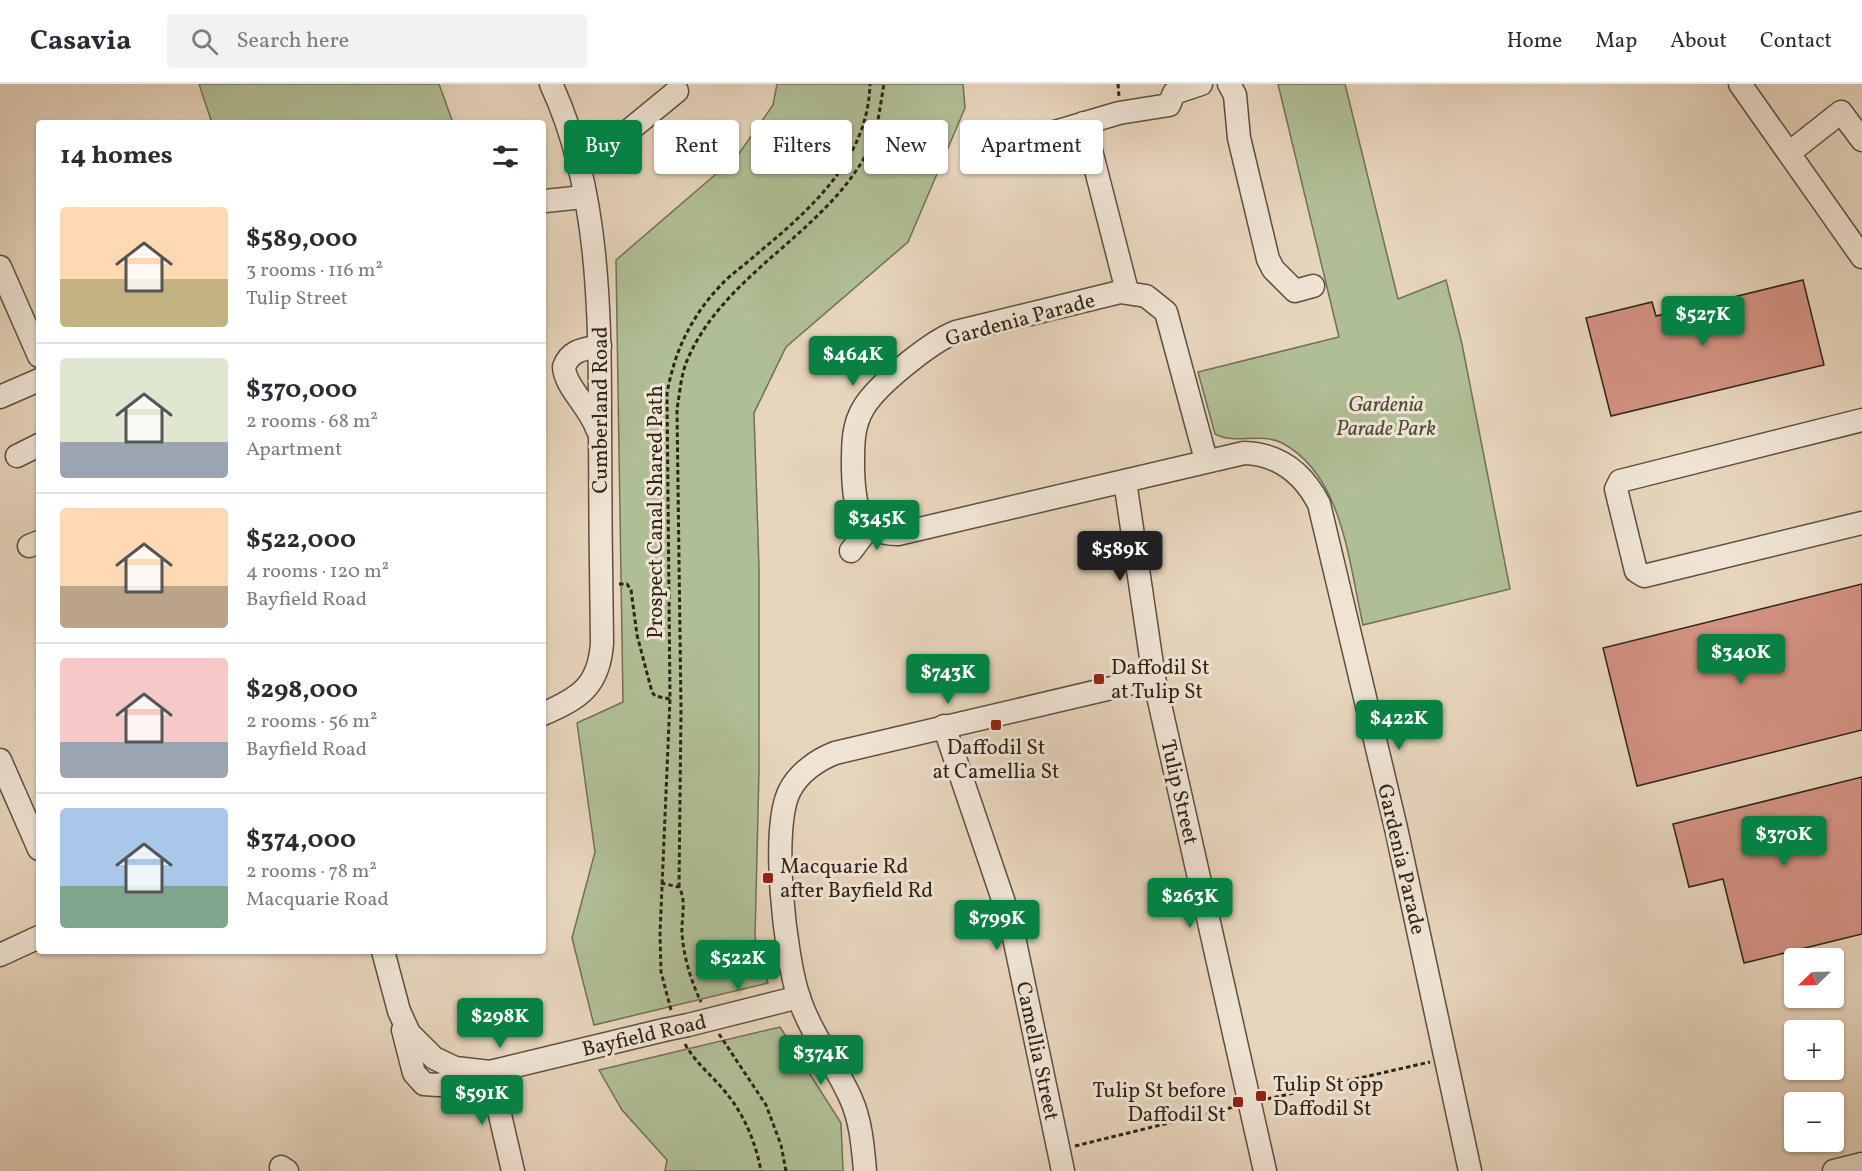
<!DOCTYPE html>
<html lang="en">
<head>
<meta charset="utf-8">
<style>
  :root { --surface:#fff; --page:#f2f2f3; --text:#2b2b33; --muted:#7c7c81; --line:#e1e1e2; --accent:#0b8043 }
  body { margin:0; font-family:Vollkorn,serif; background:var(--page); color:var(--text); height:100vh; display:flex; flex-direction:column; font-size:22px; white-space:nowrap }
  * { box-sizing:border-box; margin:0 }
  p { font-size:20px; color:var(--muted) }
  .icon { flex:none; width:33px; height:33px; fill:none; stroke:currentColor; stroke-width:2; stroke-linecap:round; stroke-linejoin:round }
  .map { position:relative; flex:1; overflow:hidden }
  .side { position:absolute; left:36px; top:36px; width:510px; height:834px; display:flex; flex-direction:column; background:var(--surface); border-radius:6px; box-shadow:0 2px 4px #0004 }
  .side>* { flex:none }
  .hud { position:absolute; left:564px; top:36px; width:570px; height:54px; display:flex; gap:12px }
  .needle { width:39px; rotate:247deg }
  .fabs { position:absolute; left:1784px; top:864px; display:grid; gap:12px }
  .fabs a { display:grid; place-items:center; width:60px; height:60px; border-radius:6px; background:var(--surface); box-shadow:0 2px 4px #0004; font-size:30px }
  .price { position:absolute; translate:-50% -51px; padding:0 14px; border-radius:6px; background:var(--accent); color:#fff; font-size:20px; line-height:39px; filter:drop-shadow(0 2px 3px #0008) }
  .price::after { content:''; position:absolute; left:50%; top:36px; width:18px; height:14px; margin-left:-9px; background:inherit; clip-path:polygon(0 0,100% 0,50% 100%) }
  .price.current { background:#222; color:#fff }
  ul { padding:0; list-style:none }
  li { display:flex; align-items:center; gap:18px; height:150px; padding:0 24px }
  li+li { border-top:2px solid var(--line) }
  li span { display:grid; place-items:center; flex:none; width:168px; height:120px; border-radius:6px; color:#555 }
  li>.icon { margin-inline-start:auto }
  span .icon { width:72px; height:72px; fill:#fffc; stroke-width:1 }
  li b { font-size:26px }
  h2 { display:flex; justify-content:space-between; align-items:center; height:72px; padding:0 24px; font-size:26px }
  .chip { padding:0 21px; border-radius:6px; background:var(--surface); box-shadow:0 2px 4px #0004; font-size:21px; line-height:54px }
  .chip.current { background:var(--accent); color:#fff }
  header { display:flex; align-items:center; gap:36px; box-sizing:border-box; height:84px; padding:0 30px; background:var(--surface); border-bottom:2px solid var(--line) }
  header strong { font-size:28px }
  nav { display:flex; gap:33px; margin-inline-start:auto; font-size:21px }
  .search { width:420px; height:54px; background:var(--page); display:flex; align-items:center; gap:15px; box-sizing:border-box; padding:0 21px; border-radius:6px; color:var(--muted); font-size:22px }
  .map>svg:first-child { display:block }
</style>
</head>
<body>
<header>
<strong>Casavia</strong>
<div class="search"><svg class="icon" aria-label="search" viewBox="0 0 24 24"><circle cx="10" cy="10" r="6"/><path d="M15 15l6 6"/></svg>Search here</div>
<nav><a>Home</a><a>Map</a><a>About</a><a>Contact</a></nav>
</header>
<div class="map">
<svg width="1862" height="1087" viewBox="0 0 1862 1087">
  <rect width="100%" height="100%" fill="#e7d5bd"/>
  <filter id="stains"><feTurbulence type="fractalNoise" baseFrequency=".00333" numOctaves="4"/><feColorMatrix values="0 0 0 0 .2 0 0 0 0 .09 0 0 0 0 .02 0 0 0 .5 -.17"/></filter>
  <radialGradient id="worn" r=".72"><stop offset=".6" stop-color="#630" stop-opacity="0"/><stop offset="1" stop-color="#630" stop-opacity=".3"/></radialGradient>
  <g fill="#b0be95" stroke="#707156" stroke-width="1.5">
    <path d="M199 0H439L453 39H212Z"/>
    <path d="M777 0H963L965 24 908 158 786 263 754 329 759 484V687L755 853 768 899 594 941 572 854 595 768 577 639 623 618 616 176 738 71 773 21Z"/>
    <path d="M1278 0H1345L1398 215 1446 196 1462 260 1510 505 1363 541C1349 480 1343 391 1282 359 1260 348 1236 361 1215 350L1198 288 1339 253Z"/>
    <path d="M780 943 841 1039 843 1087H665L667 1076 622 1026 599 986Z"/>
  </g>
  <g fill="#d39282" stroke="#2f2418" stroke-width="1.5">
    <path d="M1803 196 1824 281 1611 332 1586 234 1652 218 1656 232Z"/>
    <path d="M1862 500V646L1637 702 1603 564Z"/>
    <path d="M1862 693V850L1744 879 1723 795 1689 803 1673 740Z"/>
  </g>
  <g fill="none" stroke-linecap="round" stroke-linejoin="round">
    <defs>
      <g id="minor">
        <path d="M1229 0 1235 11 1239 54 1268 175 1273 185 1295 207 1313 202"/>
        <path d="M1740 0 1862 173"/>
        <path d="M1084 39 1127 207"/>
        <path d="M1011 61 1119 29 1169 21 1174 9 1201 0"/>
        <path d="M1789 69 1841 28 1862 56"/>
        <path d="M578 76 610 62 677 7"/>
        <path d="M545 117 584 113"/>
        <path d="M0 183 39 272"/>
        <path d="M0 313 39 296"/>
        <path d="M1862 336 1620 397 1616 405 1636 487 1644 492 1862 439"/>
        <path d="M597 345C590 323 565 303 564 283 570 266 584 265 600 262"/>
        <path d="M17 372 39 361"/>
        <path d="M1206 376 1166 228 1146 212 1120 208 956 248C932 257 878 300 864 323 852 342 853 363 853 385 854 418 856 450 898 450L1244 369C1279 370 1303 389 1319 420L1396 744 1470 1087"/>
        <path d="M1125 397 1154 594 1265 1087"/>
        <path d="M29 462 39 458"/>
        <path d="M851 467 870 442"/>
        <path d="M543 630C580 614 599 602 602 559 601 487 600 416 600 344 600 231 600 105 551 0"/>
        <path d="M944 642 1011 839 1063 1087"/>
        <path d="M0 676 39 765"/>
        <path d="M383 867 399 927 409 949 434 974 455 984 490 988 664 946"/>
        <path d="M0 871 39 853"/>
        <path d="M688 941 799 913"/>
        <path d="M403 946 414 989 424 1000 438 1001 490 988 513 1087"/>
        <path d="M281 1083 287 1087"/>
        <path d="M865 1087C863 1064 861 1037 851 1015 836 981 811 950 799 914 785 873 770 743 790 706 799 689 817 676 835 669L1154 594"/>
        <path d="M1834 1087 1862 1080"/>
      </g>
    </defs>
    <use href="#minor" stroke="#5d5041" stroke-width="25"/>
    <g stroke="#2f2418" stroke-width="3" stroke-dasharray="4.5 3" stroke-linecap="butt">
      <path d="M1118 0 1119 13"/>
      <path d="M619 500H627L631 506 637 551 652 608 655 612 670 615"/>
      <path d="M661 799 679 803C687 817 681 835 682 850 684 874 691 897 701 918"/>
      <path d="M679 803 681 626 677 325C680 308 681 288 689 272 728 187 825 149 868 67 878 48 880 21 884 0"/>
      <path d="M671 926 661 888 660 850 670 615 667 310C674 268 691 233 720 202 731 190 746 180 758 169 811 125 868 75 870 0"/>
      <path d="M719 950 766 1021 781 1061 786 1087"/>
      <path d="M685 960C696 980 713 992 727 1010 745 1032 756 1060 761 1087"/>
      <path d="M1267 1015 1430 978"/>
      <path d="M1075 1062 1234 1023"/>
    </g>
    <use href="#minor" stroke="#efe4d4" stroke-width="22"/>
    <defs>
      <path id="minor-bridge" d="M664 946 688 941"/>
    </defs>
    <use href="#minor-bridge" stroke="#5d5041" stroke-width="25" stroke-linecap="butt"/>
    <use href="#minor-bridge" stroke="#efe4d4" stroke-width="22"/>
  </g>
  <g fill="#8f2418" stroke="#efe4d4" stroke-width="2">
    <rect x="1093" y="589" width="12" height="12" rx="3"/>
    <rect x="990" y="635" width="12" height="12" rx="3"/>
    <rect x="762" y="788" width="12" height="12" rx="3"/>
    <rect x="1255" y="1006" width="12" height="12" rx="3"/>
    <rect x="1232" y="1012" width="12" height="12" rx="3"/>
  </g>
  <g text-anchor="middle" stroke-width="6" stroke-linejoin="round" paint-order="stroke">
    <g font-size="21" fill="#2f2418" stroke="#efe4d4">
      <text transform="translate(1020 235) rotate(-15)" y="7">Gardenia Parade</text>
      <text transform="translate(600 326) rotate(-90)" y="7">Cumberland Road</text>
      <text transform="translate(655 428) rotate(-90)" y="7">Prospect Canal Shared Path</text>
      <text transform="translate(1180 708) rotate(77)" y="7">Tulip Street</text>
      <text transform="translate(1402 775) rotate(77)" y="7">Gardenia Parade</text>
      <text transform="translate(644 951) rotate(-13)" y="7">Bayfield Road</text>
      <text transform="translate(1038 967) rotate(78)" y="7">Camellia Street</text>
    </g>
    <g font-size="21" font-style="italic" fill="#4f4a37" stroke="#efe4d4">
      <text x="1386" y="327">Gardenia<tspan x="1386" dy="24">Parade Park</tspan></text>
    </g>
    <g font-size="21" fill="#2f2418" stroke="#efe4d4" text-anchor="start">
      <text x="1111" y="590">Daffodil St<tspan x="1111" dy="24">at Tulip St</tspan></text>
      <text x="996" y="670" text-anchor="middle">Daffodil St<tspan x="996" dy="24">at Camellia St</tspan></text>
      <text x="780" y="789">Macquarie Rd<tspan x="780" dy="24">after Bayfield Rd</tspan></text>
      <text x="1273" y="1007">Tulip St opp<tspan x="1273" dy="24">Daffodil St</tspan></text>
      <text x="1226" y="1013" text-anchor="end">Tulip St before<tspan x="1226" dy="24">Daffodil St</tspan></text>
    </g>
  </g>
  <rect width="100%" height="100%" filter="url(#stains)"/>
  <rect width="100%" height="100%" fill="url(#worn)"/>
</svg>
<div class="fabs">
<a><svg class="needle" viewBox="-14 -14 28 28"><path d="M0-13l5 13h-10z" fill="#e53935"/><path d="M0 13l5-13h-10z" fill="#7c7c81"/></svg></a>
<a>+</a>
<a>−</a>
</div>
<b class="price" style="left:1703px;top:263px">$527K</b>
<b class="price" style="left:853px;top:303px">$464K</b>
<b class="price" style="left:877px;top:467px">$345K</b>
<b class="price current" style="left:1120px;top:498px">$589K</b>
<b class="price" style="left:1741px;top:601px">$340K</b>
<b class="price" style="left:948px;top:621px">$743K</b>
<b class="price" style="left:1399px;top:667px">$422K</b>
<b class="price" style="left:1784px;top:783px">$370K</b>
<b class="price" style="left:1190px;top:845px">$263K</b>
<b class="price" style="left:997px;top:867px">$799K</b>
<b class="price" style="left:738px;top:907px">$522K</b>
<b class="price" style="left:500px;top:965px">$298K</b>
<b class="price" style="left:821px;top:1002px">$374K</b>
<b class="price" style="left:482px;top:1042px">$591K</b>
<div class="hud">
<a class="chip current">Buy</a>
<a class="chip">Rent</a>
<a class="chip">Filters</a>
<a class="chip">New</a>
<a class="chip">Apartment</a>
</div>
<section class="side">
<h2>14 homes<svg class="icon" aria-label="filters" viewBox="0 0 24 24"><path d="M4 7h16M4 17h16"/><circle cx="9" cy="7" r="2"/><circle cx="15" cy="17" r="2"/></svg></h2>
<ul>
<li><span style="background:linear-gradient(#ffd9b3 60%,#c2b280 0)"><svg class="icon" aria-label="home" viewBox="0 0 24 24"><path d="M3 11l9-7 9 7M6 9v11h12V9"/></svg></span><div><b>$589,000</b><p>3 rooms · 116 m²</p><p>Tulip Street</p></div></li>
<li><span style="background:linear-gradient(#dfe7d0 70%,#9aa5b1 0)"><svg class="icon" aria-label="home" viewBox="0 0 24 24"><path d="M3 11l9-7 9 7M6 9v11h12V9"/></svg></span><div><b>$370,000</b><p>2 rooms · 68 m²</p><p>Apartment</p></div></li>
<li><span style="background:linear-gradient(#ffd9b3 65%,#b9a48a 0)"><svg class="icon" aria-label="home" viewBox="0 0 24 24"><path d="M3 11l9-7 9 7M6 9v11h12V9"/></svg></span><div><b>$522,000</b><p>4 rooms · 120 m²</p><p>Bayfield Road</p></div></li>
<li><span style="background:linear-gradient(#f6c9c9 70%,#9aa5b1 0)"><svg class="icon" aria-label="home" viewBox="0 0 24 24"><path d="M3 11l9-7 9 7M6 9v11h12V9"/></svg></span><div><b>$298,000</b><p>2 rooms · 56 m²</p><p>Bayfield Road</p></div></li>
<li><span style="background:linear-gradient(#a9c7e8 65%,#7fa58c 0)"><svg class="icon" aria-label="home" viewBox="0 0 24 24"><path d="M3 11l9-7 9 7M6 9v11h12V9"/></svg></span><div><b>$374,000</b><p>2 rooms · 78 m²</p><p>Macquarie Road</p></div></li>
</ul>
</section>
</div>
</body>
</html>
